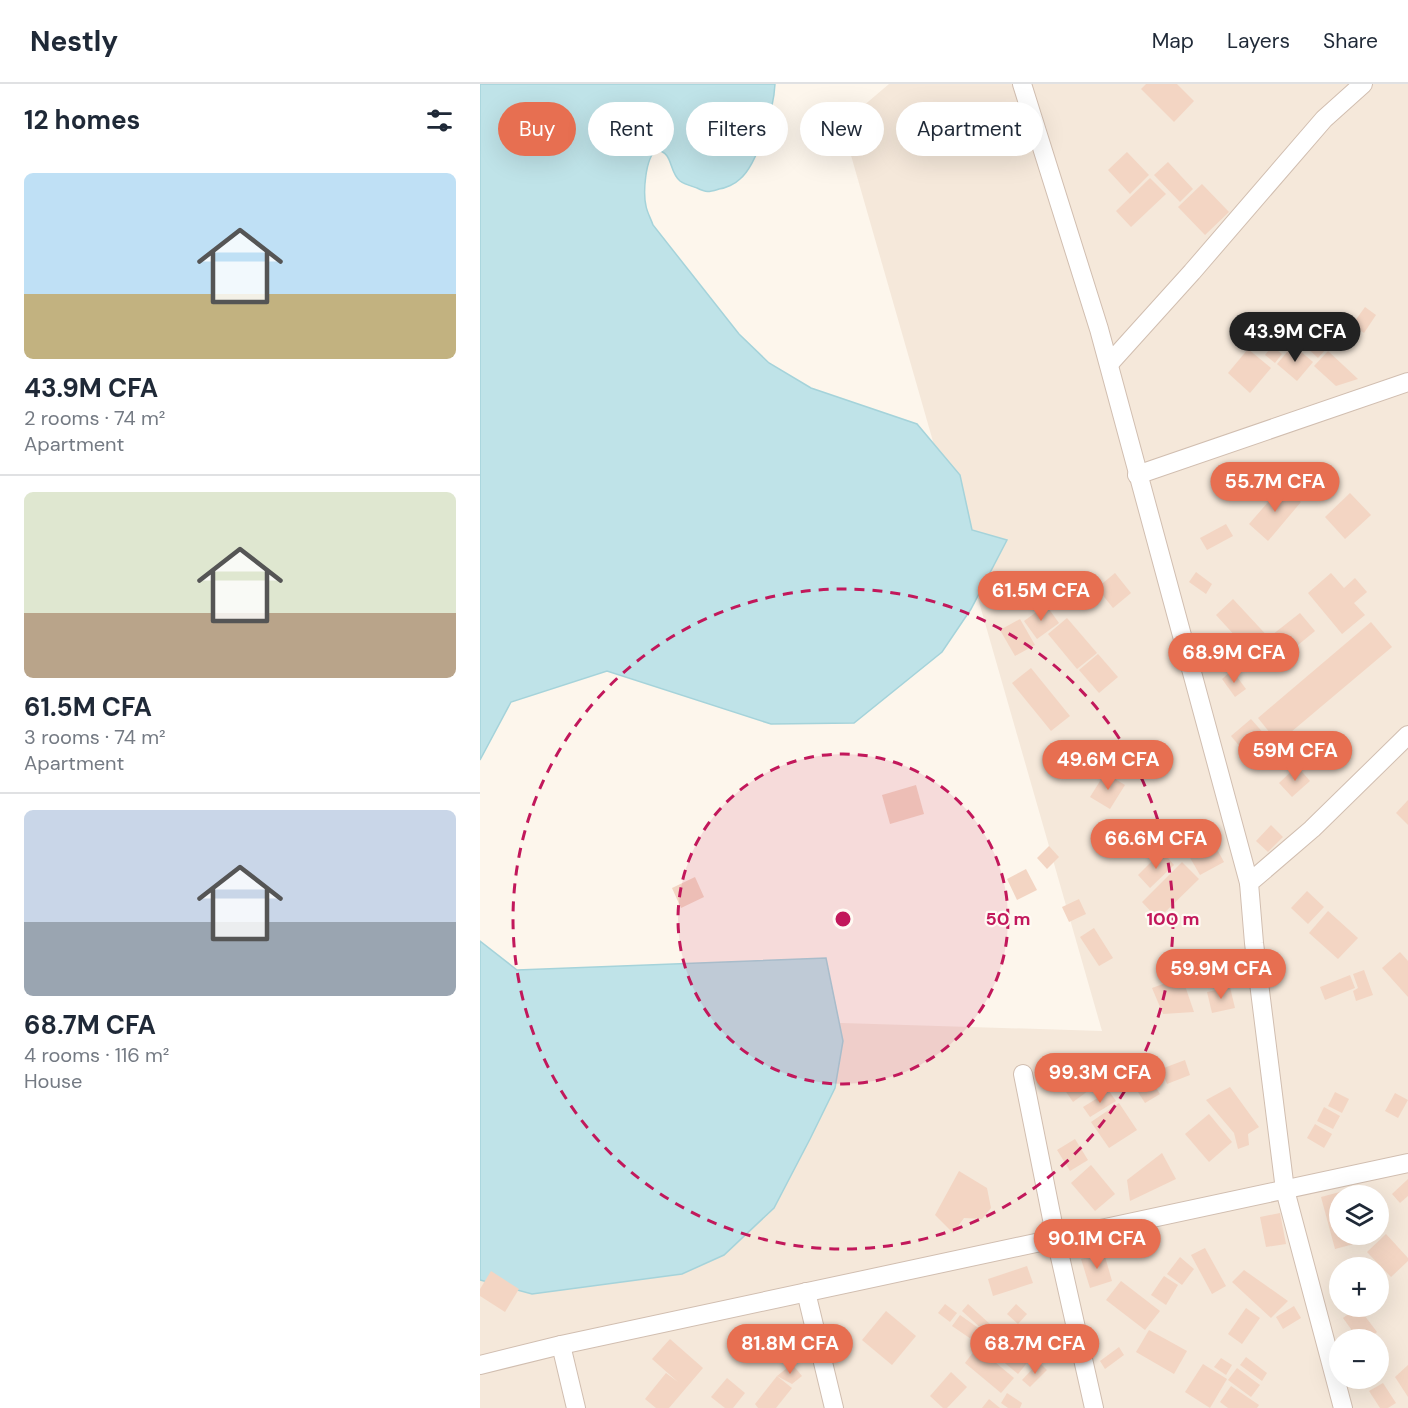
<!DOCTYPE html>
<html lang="en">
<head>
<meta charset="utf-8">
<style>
  :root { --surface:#fff; --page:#f2f2f3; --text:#1f2937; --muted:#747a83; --line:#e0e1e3; --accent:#e76f51 }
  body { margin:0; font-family:"DM Sans",sans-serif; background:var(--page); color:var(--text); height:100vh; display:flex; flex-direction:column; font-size:22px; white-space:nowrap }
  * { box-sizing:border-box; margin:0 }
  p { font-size:20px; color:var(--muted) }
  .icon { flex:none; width:33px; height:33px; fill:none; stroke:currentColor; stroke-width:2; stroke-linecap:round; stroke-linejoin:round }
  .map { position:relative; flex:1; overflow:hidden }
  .side { display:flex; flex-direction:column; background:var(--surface); width:480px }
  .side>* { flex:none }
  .guide { position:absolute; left:18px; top:18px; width:570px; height:54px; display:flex; gap:12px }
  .controls { position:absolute; left:849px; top:1101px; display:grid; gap:12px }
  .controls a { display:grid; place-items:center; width:60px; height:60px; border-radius:50%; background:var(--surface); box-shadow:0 6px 24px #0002; font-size:30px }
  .price { position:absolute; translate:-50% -51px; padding:0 14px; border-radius:21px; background:var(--accent); color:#fff; font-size:20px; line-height:39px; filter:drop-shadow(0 2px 3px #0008) }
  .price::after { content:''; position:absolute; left:50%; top:36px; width:18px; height:14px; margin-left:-9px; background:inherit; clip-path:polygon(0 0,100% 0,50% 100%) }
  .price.current { background:#222; color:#fff }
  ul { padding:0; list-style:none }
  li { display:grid; align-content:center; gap:12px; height:318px; padding:0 24px }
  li+li { border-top:2px solid var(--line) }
  li span { display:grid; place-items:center; height:186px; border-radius:9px; color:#555 }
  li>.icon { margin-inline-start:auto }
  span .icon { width:108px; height:108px; fill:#fffc; stroke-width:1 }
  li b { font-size:26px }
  h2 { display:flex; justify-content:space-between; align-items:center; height:72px; padding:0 24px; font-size:26px }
  .chip { padding:0 21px; border-radius:27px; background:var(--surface); box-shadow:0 6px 24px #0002; font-size:21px; line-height:54px }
  .chip.current { background:var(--accent); color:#fff }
  header { display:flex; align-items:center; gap:36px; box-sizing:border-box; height:84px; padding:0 30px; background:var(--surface); border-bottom:2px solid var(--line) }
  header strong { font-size:28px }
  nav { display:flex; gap:33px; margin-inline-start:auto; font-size:21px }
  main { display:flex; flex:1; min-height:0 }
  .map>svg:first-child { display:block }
</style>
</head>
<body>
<header>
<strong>Nestly</strong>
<nav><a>Map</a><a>Layers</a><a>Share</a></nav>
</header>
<main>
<section class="side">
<h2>12 homes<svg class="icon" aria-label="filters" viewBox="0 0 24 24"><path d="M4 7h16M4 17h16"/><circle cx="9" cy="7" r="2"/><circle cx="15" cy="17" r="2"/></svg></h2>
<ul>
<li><span style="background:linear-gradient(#bfe0f5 65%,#c2b280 0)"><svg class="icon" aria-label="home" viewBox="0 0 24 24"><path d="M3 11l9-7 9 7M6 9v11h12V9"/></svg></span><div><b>43.9M CFA</b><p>2 rooms · 74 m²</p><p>Apartment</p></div></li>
<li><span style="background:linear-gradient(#dfe7d0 65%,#b9a48a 0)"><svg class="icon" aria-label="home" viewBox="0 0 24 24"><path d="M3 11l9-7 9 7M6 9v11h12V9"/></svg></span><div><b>61.5M CFA</b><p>3 rooms · 74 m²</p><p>Apartment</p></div></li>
<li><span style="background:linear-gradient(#c9d6e8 60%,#9aa5b1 0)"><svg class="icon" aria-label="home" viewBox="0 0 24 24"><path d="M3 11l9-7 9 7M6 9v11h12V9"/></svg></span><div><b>68.7M CFA</b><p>4 rooms · 116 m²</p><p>House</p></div></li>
</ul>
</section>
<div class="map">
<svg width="928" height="1324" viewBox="0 0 928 1324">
  <rect width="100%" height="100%" fill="#fdf6ec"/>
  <path fill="#f5e8da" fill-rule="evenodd" d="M409 0H928V1324H0V928L622 947 362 40ZM860 1112H898V1150H860ZM860 1184H898V1222H860ZM860 1256H898V1294H860Z"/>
  <g fill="#bfe3e8" stroke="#a5d3da" stroke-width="1.5">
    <path d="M0 0H295C294 23 278 80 260 95 255 100 246 104 239 105 229 108 227 109 217 104 211 102 204 100 200 97 188 87 194 68 176 66 165 75 163 109 166 122 167 128 171 135 173 141L259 250 289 279 331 304 437 340 480 391 492 446 527 456 491 525 462 568 374 639 291 640 127 587 31 618 0 676Z"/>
    <path d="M0 857 37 886 346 874 363 957 355 1004 330 1055 294 1124 244 1171 202 1190 52 1210 0 1196Z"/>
  </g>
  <g fill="#f3d5c3">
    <path d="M666 0H697L714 17 694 38 661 5Z"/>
    <path d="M647 68 669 91 650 110 628 86Z"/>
    <path d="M688 78 713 105 700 118 674 91Z"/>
    <path d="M670 94 686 110 651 143 636 127Z"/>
    <path d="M722 100 749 128 725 151 698 123Z"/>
    <path d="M885 223 896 231 884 249 872 241Z"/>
    <path d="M840 237 857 253 838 274 821 258Z"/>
    <path d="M813 261 833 278 817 297 797 280Z"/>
    <path d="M792 262 802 270 795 279 785 271Z"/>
    <path d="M768 265 791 284 770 309 748 289Z"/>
    <path d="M848 267 878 295 856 302 834 282Z"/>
    <path d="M802 402 821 418 788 457 769 440Z"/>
    <path d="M870 409 891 431 865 455 845 433Z"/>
    <path d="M746 440 753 452 727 466 720 454Z"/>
    <path d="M716 488 732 500 726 510 709 498Z"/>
    <path d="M635 489 651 509 633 524 617 504Z"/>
    <path d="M851 489 864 504 875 494 887 508 874 519 885 531 862 550 828 509Z"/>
    <path d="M753 515 805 571 788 588 736 531Z"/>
    <path d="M566 521 579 539 557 555 544 537Z"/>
    <path d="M820 529 835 547 807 570 792 551Z"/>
    <path d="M587 534 617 569 597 585 568 550Z"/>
    <path d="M540 535 555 561 535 572 520 546Z"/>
    <path d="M891 538 912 563 798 659 778 634Z"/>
    <path d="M618 570 638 593 619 609 599 586Z"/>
    <path d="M551 584 590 632 571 647 532 599Z"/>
    <path d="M752 586 766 605 755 613 742 595Z"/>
    <path d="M771 635 786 652 766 670 751 652Z"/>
    <path d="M810 655 823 669 813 679 799 664Z"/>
    <path d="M817 682 830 697 812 713 799 699Z"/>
    <path d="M625 689 645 701 630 725 610 713Z"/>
    <path d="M436 701 444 730 410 740 402 711Z"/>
    <path d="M928 716V741L916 729Z"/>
    <path d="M723 735 732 752 704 767 695 751Z"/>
    <path d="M791 741 803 753 788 768 776 757Z"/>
    <path d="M733 758 744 778 720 791 709 772Z"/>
    <path d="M569 762 579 773 567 785 557 774Z"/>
    <path d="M682 767 694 781 670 804 658 791Z"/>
    <path d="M702 778 719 795 678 835 662 818Z"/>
    <path d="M546 785 557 806 537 816 527 795Z"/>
    <path d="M215 793 224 813 201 824 192 804Z"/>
    <path d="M827 807 844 823 828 840 811 824Z"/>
    <path d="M599 815 606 830 589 838 582 823Z"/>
    <path d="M848 827 878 854 858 875 829 849Z"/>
    <path d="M614 844 633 874 619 882 600 853Z"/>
    <path d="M920 868 928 877V913L902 884Z"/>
    <path d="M884 886 893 911 876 917 873 907 878 904 873 890Z"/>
    <path d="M870 891 875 904 845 916 840 903Z"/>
    <path d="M702 893 714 928 683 930 672 904Z"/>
    <path d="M750 903 755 924 732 929 727 908Z"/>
    <path d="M705 976 710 991 687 1000 681 985Z"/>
    <path d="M664 984 680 1010 665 1019 649 994Z"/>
    <path d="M600 994 608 1007 593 1018 584 1005Z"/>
    <path d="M750 1003 779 1043 768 1050 769 1061 758 1065 754 1049 726 1016Z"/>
    <path d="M629 1007 636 1017 610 1033 603 1023Z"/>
    <path d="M855 1008 869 1015 862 1029 848 1022Z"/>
    <path d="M915 1009 928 1016 918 1034 905 1027Z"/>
    <path d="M639 1019 657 1046 629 1064 611 1038Z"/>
    <path d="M844 1023 860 1032 853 1045 837 1037Z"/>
    <path d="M729 1030 752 1058 729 1078 705 1050Z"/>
    <path d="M835 1040 852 1050 844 1064 827 1054Z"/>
    <path d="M595 1055 608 1076 590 1087 577 1066Z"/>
    <path d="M682 1069 696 1095 650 1117 647 1096Z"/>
    <path d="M611 1081 635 1110 615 1127 591 1099Z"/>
    <path d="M479 1087 507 1104 511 1124 502 1135 484 1134 473 1149 455 1131Z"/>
    <path d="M928 1095V1112L920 1119 912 1110Z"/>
    <path d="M875 1104 877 1112H860V1150H888L889 1156 855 1165 841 1113Z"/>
    <path d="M800 1129 806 1160 786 1163 780 1133Z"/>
    <path d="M906 1150 928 1174V1177L911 1193 887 1168Z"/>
    <path d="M725 1164 746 1202 732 1210 711 1171Z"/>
    <path d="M624 1169 632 1197 610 1204 601 1175Z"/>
    <path d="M700 1173 714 1185 702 1201 687 1190Z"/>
    <path d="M547 1182 553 1199 513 1212 508 1195Z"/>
    <path d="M764 1186 808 1217 791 1234 752 1198Z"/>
    <path d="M11 1187 39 1205 25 1228 0 1212V1205Z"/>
    <path d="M684 1192 698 1201 686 1221 671 1211Z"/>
    <path d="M641 1197 680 1227 665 1246 626 1216Z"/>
    <path d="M465 1220 477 1229 470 1238 458 1229Z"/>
    <path d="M488 1220 510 1240 504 1247 482 1227Z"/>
    <path d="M536 1220 547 1230 538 1240 527 1230Z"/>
    <path d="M814 1222 821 1234 803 1245 796 1233Z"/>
    <path d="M878 1223 897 1248 887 1256H879L863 1234Z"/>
    <path d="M766 1224 780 1234 762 1260 748 1250Z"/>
    <path d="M406 1227 436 1252 412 1281 382 1256Z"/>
    <path d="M480 1231 504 1248 497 1259 472 1242Z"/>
    <path d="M669 1246 707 1267 694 1290 656 1268Z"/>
    <path d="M537 1254 555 1269 538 1290 520 1275Z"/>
    <path d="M190 1255 223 1284 189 1324H176L165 1315 186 1289 198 1298 172 1275Z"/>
    <path d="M497 1263 534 1294 521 1309 485 1279Z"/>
    <path d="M639 1263 644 1271 625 1285 620 1277Z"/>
    <path d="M766 1273 787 1289 782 1297 760 1281Z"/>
    <path d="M741 1274 752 1281 746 1291 734 1283Z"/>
    <path d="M559 1278 567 1286 550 1303 542 1296Z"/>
    <path d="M312 1280 322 1292 312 1300 297 1292Z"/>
    <path d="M723 1280 747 1295 730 1324 705 1308Z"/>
    <path d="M928 1281V1313L915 1293Z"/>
    <path d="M757 1284 780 1301 771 1313 748 1296Z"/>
    <path d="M471 1288 487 1303 467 1324H463L450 1312Z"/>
    <path d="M297 1292 312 1304 296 1324H278L275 1320Z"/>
    <path d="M247 1294 265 1309 253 1324H245L231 1313Z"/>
    <path d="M903 1299 916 1319 908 1324H900L889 1307Z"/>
    <path d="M751 1302 779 1321 777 1324H748L740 1318Z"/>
    <path d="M527 1309 542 1319 540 1324H528L521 1319Z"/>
    <path d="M509 1315 520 1324H502Z"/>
  </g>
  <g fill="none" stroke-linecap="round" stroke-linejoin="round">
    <defs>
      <g id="minor">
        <path d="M542 0 619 245 769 799"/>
        <path d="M629 280 712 188 844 35 883 0"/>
        <path d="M657 391 928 298"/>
        <path d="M543 990 576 1155 614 1324"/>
        <path d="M326 1208 354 1324"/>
        <path d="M81 1261 96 1324"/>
        <path d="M0 1281 81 1261 928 1079"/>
        <path d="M863 1324 805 1106 774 859 769 799 832 745 928 651"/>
      </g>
    </defs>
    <use href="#minor" stroke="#d1beb0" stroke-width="20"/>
    <use href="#minor" stroke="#fff" stroke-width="18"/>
  </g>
  <circle cx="363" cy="835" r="165" fill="#c2185b" fill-opacity=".12"/>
  <g fill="none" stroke="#c2185b" stroke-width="3" stroke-dasharray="10 8">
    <circle cx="363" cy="835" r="165"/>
    <circle cx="363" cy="835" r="330"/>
  </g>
  <circle cx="363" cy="835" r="9" fill="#c2185b" stroke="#fffaf3" stroke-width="3"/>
  <g font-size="18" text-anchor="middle" font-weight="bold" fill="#c2185b" stroke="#fffaf3" stroke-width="4.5" stroke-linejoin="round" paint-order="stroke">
    <text x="528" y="841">50 m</text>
    <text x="693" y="841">100 m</text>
  </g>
</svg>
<div class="controls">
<a><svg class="icon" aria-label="layers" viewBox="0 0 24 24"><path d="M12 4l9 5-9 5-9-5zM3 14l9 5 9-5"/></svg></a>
<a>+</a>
<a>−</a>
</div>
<b class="price current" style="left:815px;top:279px">43.9M CFA</b>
<b class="price" style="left:795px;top:429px">55.7M CFA</b>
<b class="price" style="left:561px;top:538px">61.5M CFA</b>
<b class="price" style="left:754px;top:600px">68.9M CFA</b>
<b class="price" style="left:815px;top:698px">59M CFA</b>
<b class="price" style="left:628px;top:707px">49.6M CFA</b>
<b class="price" style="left:676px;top:786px">66.6M CFA</b>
<b class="price" style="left:741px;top:916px">59.9M CFA</b>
<b class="price" style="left:620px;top:1020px">99.3M CFA</b>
<b class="price" style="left:617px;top:1186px">90.1M CFA</b>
<b class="price" style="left:310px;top:1291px">81.8M CFA</b>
<b class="price" style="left:555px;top:1291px">68.7M CFA</b>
<div class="guide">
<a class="chip current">Buy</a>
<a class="chip">Rent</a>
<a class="chip">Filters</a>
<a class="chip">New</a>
<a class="chip">Apartment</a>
</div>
</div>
</main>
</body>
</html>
